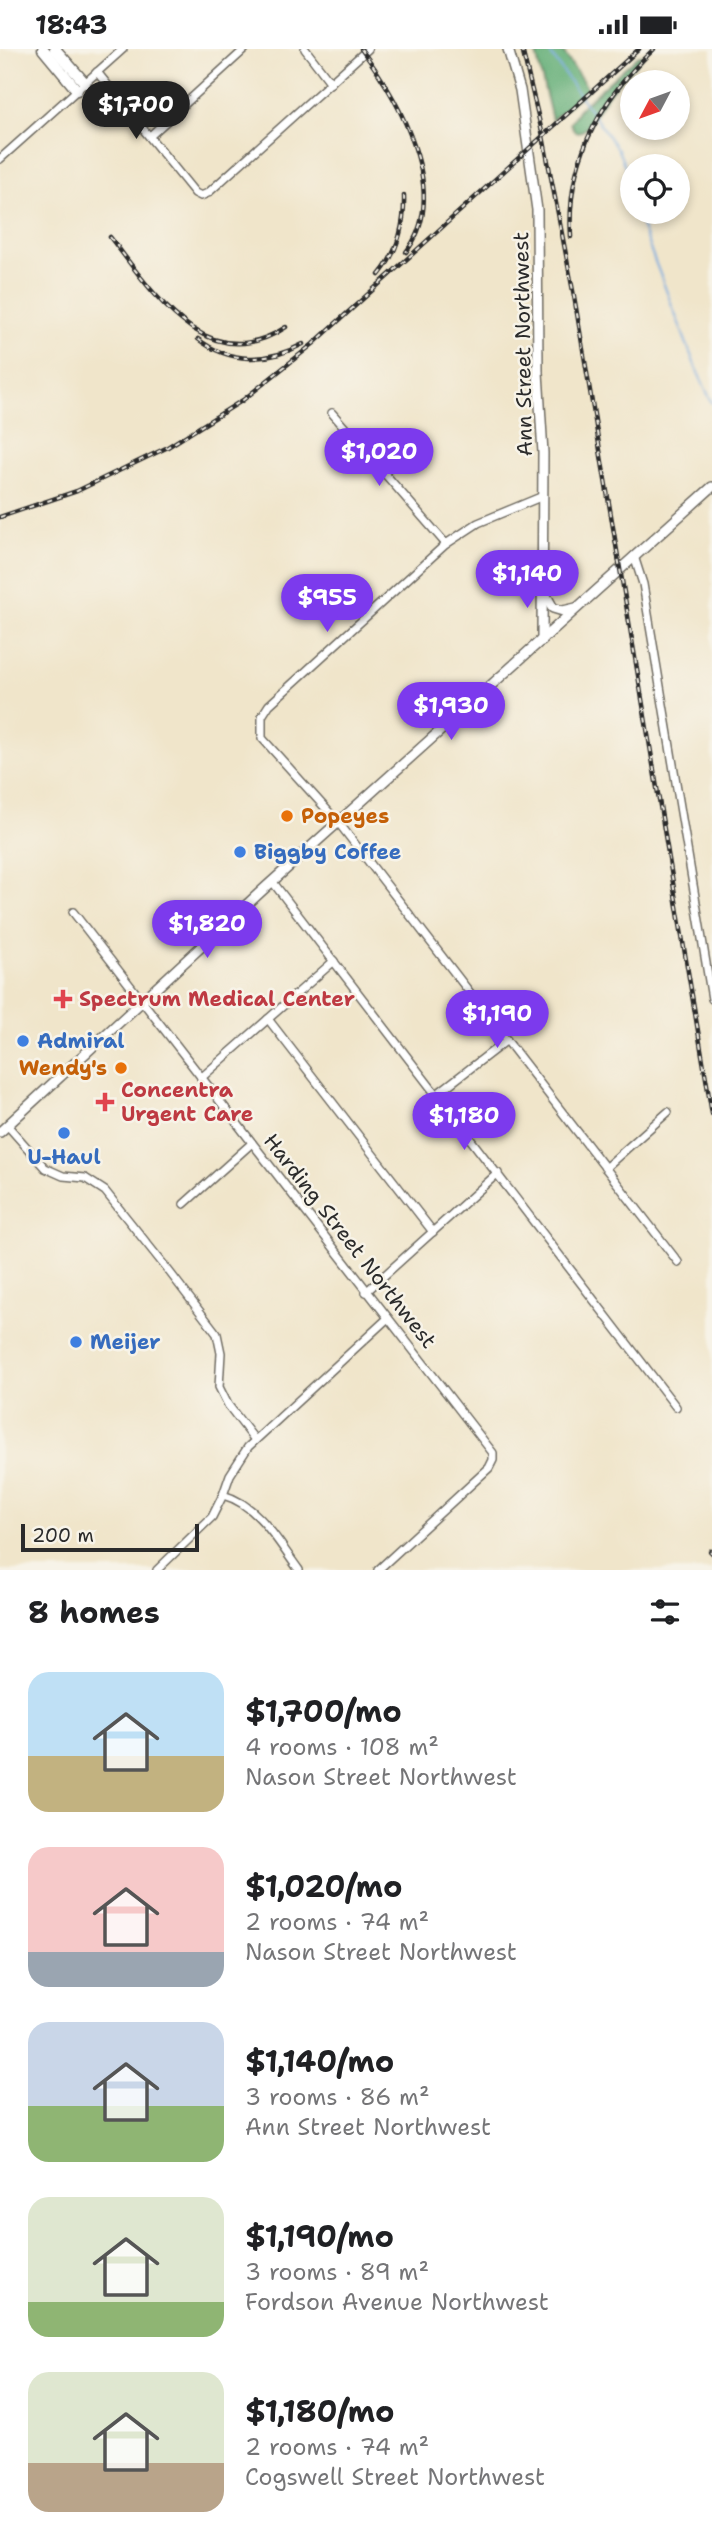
<!DOCTYPE html>
<html lang="en">
<head>
<meta charset="utf-8">
<style>
  :root { --surface:#fff; --page:#f6f6f6; --text:#202124; --muted:#757577; --accent:#7c3aed }
  body { margin:0; font-family:"Shantell Sans",sans-serif; background:var(--page); color:var(--text); height:100vh; display:flex; flex-direction:column; font-size:26px; white-space:nowrap }
  * { box-sizing:border-box; margin:0 }
  p { font-size:23px; color:var(--muted) }
  .icon { flex:none; width:38px; height:38px; fill:none; stroke:currentColor; stroke-width:2; stroke-linecap:round; stroke-linejoin:round }
  .map { position:relative; height:1521px; overflow:hidden }
  .panel { display:flex; flex-direction:column; background:var(--surface); flex:1 }
  .panel>* { flex:none }
  .needle { width:46px; rotate:229deg }
  .buttons { position:absolute; left:620px; top:21px; display:grid; gap:14px }
  .buttons a { display:grid; place-items:center; width:70px; height:70px; border-radius:50%; background:var(--surface); box-shadow:0 4px 10px #0003; font-size:35px }
  .scale { position:absolute; left:21px; bottom:18px; width:178px; box-sizing:border-box; padding-left:7px; border:4px solid #2b2b2b; border-top:0; font-size:19px; line-height:24px; white-space:nowrap; color:#2b2b2b; -webkit-text-stroke:5px #f7f3e8; paint-order:stroke }
  .price { position:absolute; translate:-50% -60px; padding:0 16px; border-radius:24px; background:var(--accent); color:#fff; font-size:23px; line-height:46px; filter:drop-shadow(0 2px 4px #0008) }
  .price::after { content:''; position:absolute; left:50%; top:42px; width:21px; height:16px; margin-left:-10px; background:inherit; clip-path:polygon(0 0,100% 0,50% 100%) }
  .price.active { background:#222; color:#fff }
  ul { padding:0; list-style:none }
  li { display:flex; align-items:center; gap:21px; height:175px; padding:0 28px }
  li span { display:grid; place-items:center; flex:none; width:196px; height:140px; border-radius:21px; color:#555 }
  li>.icon { margin-inline-start:auto }
  span .icon { width:84px; height:84px; fill:#fffc; stroke-width:1 }
  li b { font-size:30px }
  h2 { display:flex; justify-content:space-between; align-items:center; height:84px; padding:0 28px; font-size:30px }
  .status { display:flex; justify-content:space-between; align-items:center; height:49px; padding:0 35px; background:var(--surface); direction:ltr }
  .status svg { height:19px; fill:currentColor }
  .map>svg:first-child { display:block }
</style>
</head>
<body>
<div class="status"><b>18:43</b><svg viewBox="0 0 49 12"><path d="M0 12V9h3v3zM5 12V6h3v6zM10 12V3h3v9zM15 12V0h3v12zM26 1h20v11H26zM47 4h2v5h-2z"/></svg></div>
<div class="map">
<svg width="712" height="1521" viewBox="0 0 712 1521">
  <rect width="100%" height="100%" fill="#f7f3e8"/>
  <filter id="ink" filterUnits="userSpaceOnUse"><feTurbulence type="fractalNoise" baseFrequency=".0143" numOctaves="2"/><feDisplacementMap in="SourceGraphic" scale="14" xChannelSelector="R" yChannelSelector="G"/><feConvolveMatrix kernelMatrix="1 2 1 2 8 2 1 2 1" color-interpolation-filters="sRGB"/></filter>
  <filter id="wash" filterUnits="userSpaceOnUse"><feTurbulence type="fractalNoise" baseFrequency=".00686" numOctaves="4" result="noise"/><feDisplacementMap in="SourceGraphic" scale="28" xChannelSelector="R" yChannelSelector="G"/><feGaussianBlur stdDeviation="1.57" result="paint"/><feColorMatrix in="noise" values="0 0 0 0 0 0 0 0 0 0 0 0 0 0 0 0 0 1.4 0 .05"/><feComposite in="paint" operator="in"/></filter>
  <g filter="url(#wash)">
    <rect width="100%" height="100%" fill="#f0e5ca"/>
    <g fill="#63ae77" stroke="#476c51" stroke-width="2">
      <path d="M535 0H561L588 40 552 71Z"/>
      <path d="M639 6H644L608 45 587 78 582 82 575 83 570 74 579 60Z"/>
    </g>
    <g fill="none" stroke-linecap="round" stroke-linejoin="round">
      <g stroke="#72a8e0" stroke-width="2">
        <path d="M547 0 618 101 626 120 632 151"/>
        <path d="M636 163 696 319 712 354"/>
      </g>
    </g>
  </g>
  <g filter="url(#ink)">
    <g fill="none" stroke-linecap="round" stroke-linejoin="round">
      <defs>
        <g id="minor">
          <path d="M305 0 331 34"/>
          <path d="M97 23 195 144 201 147 208 144 368 0"/>
          <path d="M150 87 245 0"/>
          <path d="M0 110 123 0"/>
          <path d="M332 364 446 495"/>
          <path d="M543 447 478 474 446 495 269 656 262 667V689L338 773 678 1213"/>
          <path d="M634 507 643 535 712 950"/>
          <path d="M272 832 676 1358"/>
          <path d="M73 863 493 1404V1411L489 1419 378 1521"/>
          <path d="M268 970 433 1183"/>
          <path d="M201 1029 334 912"/>
          <path d="M437 1045 507 991"/>
          <path d="M7 1076 45 1119 63 1127 85 1129 105 1142 168 1221 217 1285 221 1304 219 1338 228 1356 255 1391"/>
          <path d="M605 1119 668 1063"/>
          <path d="M184 1155 252 1094"/>
          <path d="M366 1243 498 1124"/>
          <path d="M223 1446C259 1456 278 1493 299 1521"/>
          <path d="M157 1521 212 1468 223 1446 230 1426 248 1398 388 1269"/>
        </g>
        <g id="major">
          <path d="M508 0 520 41 537 161 538 323 543 404 542 592"/>
          <path d="M544 543 553 559 563 562 576 559"/>
          <path d="M0 1083 266 838 712 438"/>
        </g>
        <g id="highway">
          <path d="M43 0 77 41"/>
          <path d="M55 0 85 34"/>
        </g>
      </defs>
      <use href="#minor" stroke="#706c63" stroke-width="10"/>
      <use href="#major" stroke="#706c63" stroke-width="12"/>
      <use href="#highway" stroke="#706c63" stroke-width="13"/>
      <use href="#minor" stroke="#fff" stroke-width="7"/>
      <use href="#major" stroke="#fff" stroke-width="9"/>
      <use href="#highway" stroke="#fff" stroke-width="10"/>
      <defs>
        <g id="rail">
          <path d="M361 0C398 49 452 145 406 203"/>
          <path d="M522 0 543 87 574 247 712 1065"/>
          <path d="M110 188C152 242 206 331 286 278"/>
          <path d="M571 188C566 112 599 51 654 0"/>
          <path d="M379 226C398 203 405 176 404 146"/>
          <path d="M198 290C230 315 268 314 303 295"/>
          <path d="M0 468 77 442 166 399 243 351 313 295 639 0"/>
          <path d="M710 1502 712 1504"/>
        </g>
      </defs>
      <use href="#rail" stroke="#2b2b2b" stroke-width="4.5"/>
      <use href="#rail" stroke="#f7f3e8" stroke-width="2" stroke-dasharray="5" stroke-linecap="butt"/>
    </g>
  </g>
  <g fill="#e8710a" stroke="#f7f3e8" stroke-width="2.5">
    <circle cx="287" cy="767" r="7"/>
    <circle cx="121" cy="1019" r="7"/>
  </g>
  <g fill="#3f7fe0" stroke="#f7f3e8" stroke-width="2.5">
    <circle cx="240" cy="803" r="7"/>
    <circle cx="23" cy="992" r="7"/>
    <circle cx="64" cy="1084" r="7"/>
    <circle cx="76" cy="1293" r="7"/>
  </g>
  <g fill="#e0444e" stroke="#f7f3e8" stroke-width="2.5">
    <path d="M59.5 939.5h7v7h7v7h-7v7h-7v-7h-7v-7h7z"/>
    <path d="M101.5 1042.5h7v7h7v7h-7v7h-7v-7h-7v-7h7z"/>
  </g>
  <g text-anchor="middle" stroke-width="5" stroke-linejoin="round" paint-order="stroke">
    <g font-size="21" fill="#2b2b2b" stroke="#f7f3e8">
      <text transform="translate(523 295) rotate(-91)" y="7">Ann Street Northwest</text>
      <text transform="translate(350 1192) rotate(52)" y="7">Harding Street Northwest</text>
    </g>
    <g font-size="21" font-weight="bold" fill="#c56008" stroke="#f7f3e8" text-anchor="start">
      <text x="301" y="774">Popeyes</text>
      <text x="107" y="1026" text-anchor="end">Wendy's</text>
    </g>
    <g font-size="21" font-weight="bold" fill="#366cbe" stroke="#f7f3e8" text-anchor="start">
      <text x="254" y="810">Biggby Coffee</text>
      <text x="37" y="999">Admiral</text>
      <text x="64" y="1115" text-anchor="middle">U-Haul</text>
      <text x="90" y="1300">Meijer</text>
    </g>
    <g font-size="21" font-weight="bold" fill="#be3a42" stroke="#f7f3e8" text-anchor="start">
      <text x="79" y="957">Spectrum Medical Center</text>
      <text x="121" y="1048">Concentra<tspan x="121" dy="24">Urgent Care</tspan></text>
    </g>
  </g>
</svg>
<div class="buttons">
<a><svg class="needle" viewBox="-14 -14 28 28"><path d="M0-13l5 13h-10z" fill="#e53935"/><path d="M0 13l5-13h-10z" fill="#757577"/></svg></a>
<a><svg class="icon" aria-label="locate" viewBox="0 0 24 24"><circle cx="12" cy="12" r="6"/><path d="M12 2v4M12 18v4M2 12h4M18 12h4"/></svg></a>
</div>
<div class="scale">200 m</div>
<b class="price active" style="left:136px;top:92px">$1,700</b>
<b class="price" style="left:379px;top:439px">$1,020</b>
<b class="price" style="left:527px;top:561px">$1,140</b>
<b class="price" style="left:327px;top:585px">$955</b>
<b class="price" style="left:451px;top:693px">$1,930</b>
<b class="price" style="left:207px;top:911px">$1,820</b>
<b class="price" style="left:497px;top:1001px">$1,190</b>
<b class="price" style="left:464px;top:1103px">$1,180</b>
</div>
<section class="panel">
<h2>8 homes<svg class="icon" aria-label="filters" viewBox="0 0 24 24"><path d="M4 7h16M4 17h16"/><circle cx="9" cy="7" r="2"/><circle cx="15" cy="17" r="2"/></svg></h2>
<ul>
<li><span style="background:linear-gradient(#bfe0f5 60%,#c2b280 0)"><svg class="icon" aria-label="home" viewBox="0 0 24 24"><path d="M3 11l9-7 9 7M6 9v11h12V9"/></svg></span><div><b>$1,700/mo</b><p>4 rooms · 108 m²</p><p>Nason Street Northwest</p></div></li>
<li><span style="background:linear-gradient(#f6c9c9 75%,#9aa5b1 0)"><svg class="icon" aria-label="home" viewBox="0 0 24 24"><path d="M3 11l9-7 9 7M6 9v11h12V9"/></svg></span><div><b>$1,020/mo</b><p>2 rooms · 74 m²</p><p>Nason Street Northwest</p></div></li>
<li><span style="background:linear-gradient(#c9d6e8 60%,#8fb573 0)"><svg class="icon" aria-label="home" viewBox="0 0 24 24"><path d="M3 11l9-7 9 7M6 9v11h12V9"/></svg></span><div><b>$1,140/mo</b><p>3 rooms · 86 m²</p><p>Ann Street Northwest</p></div></li>
<li><span style="background:linear-gradient(#dfe7d0 75%,#8fb573 0)"><svg class="icon" aria-label="home" viewBox="0 0 24 24"><path d="M3 11l9-7 9 7M6 9v11h12V9"/></svg></span><div><b>$1,190/mo</b><p>3 rooms · 89 m²</p><p>Fordson Avenue Northwest</p></div></li>
<li><span style="background:linear-gradient(#dfe7d0 65%,#b9a48a 0)"><svg class="icon" aria-label="home" viewBox="0 0 24 24"><path d="M3 11l9-7 9 7M6 9v11h12V9"/></svg></span><div><b>$1,180/mo</b><p>2 rooms · 74 m²</p><p>Cogswell Street Northwest</p></div></li>
</ul>
</section>
</body>
</html>
